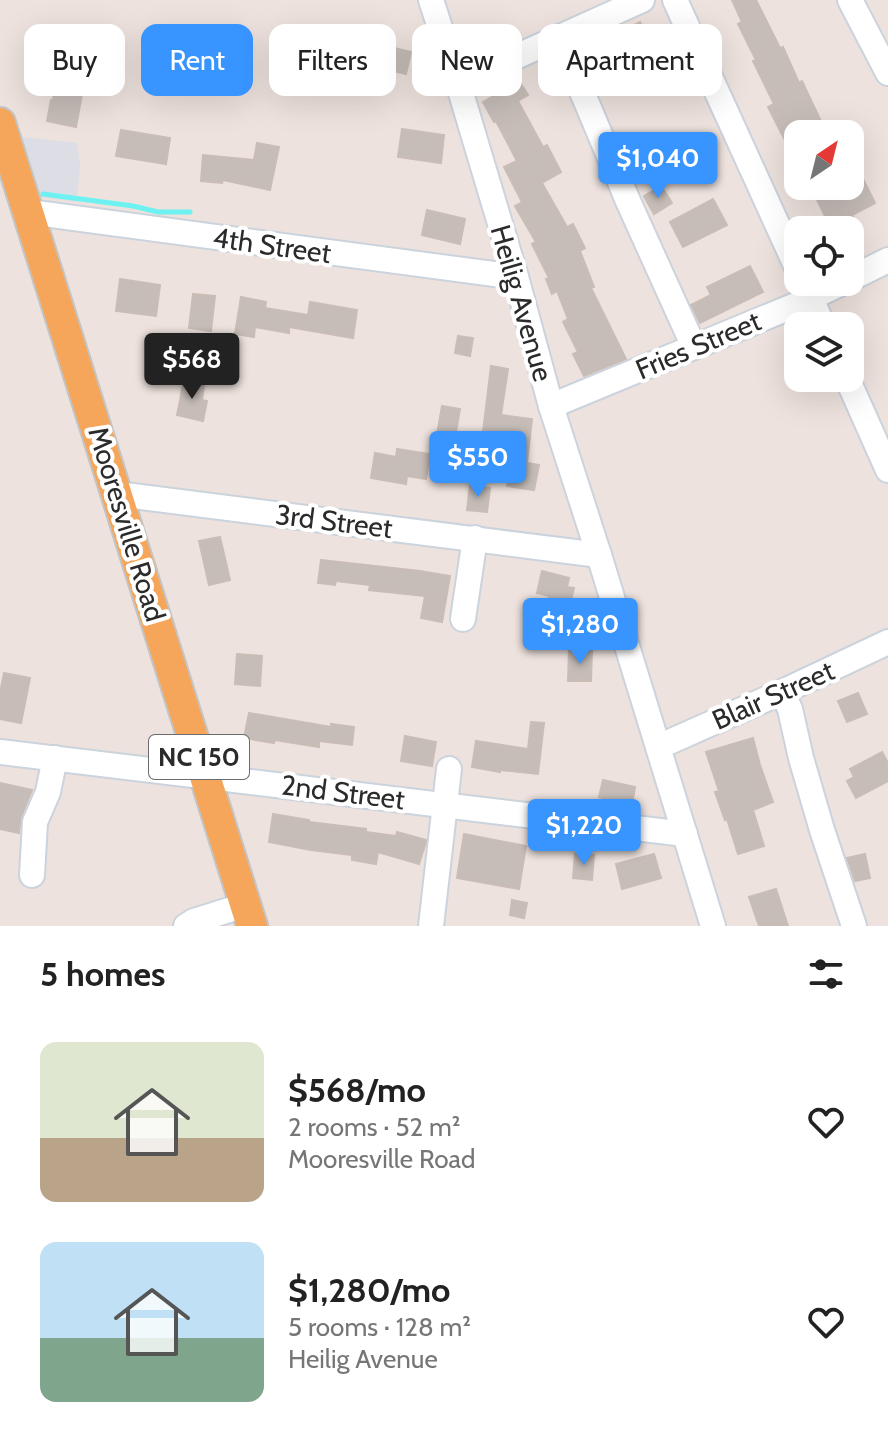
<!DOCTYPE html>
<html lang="en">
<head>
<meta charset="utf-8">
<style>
  :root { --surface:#fff; --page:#f6f6f6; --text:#222; --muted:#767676; --accent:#3894ff }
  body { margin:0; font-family:Cabin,sans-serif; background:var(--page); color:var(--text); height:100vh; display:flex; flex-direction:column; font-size:30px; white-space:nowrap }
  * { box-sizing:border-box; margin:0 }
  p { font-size:26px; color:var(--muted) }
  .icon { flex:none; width:44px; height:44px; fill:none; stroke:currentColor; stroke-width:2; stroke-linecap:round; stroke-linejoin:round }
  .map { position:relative; height:926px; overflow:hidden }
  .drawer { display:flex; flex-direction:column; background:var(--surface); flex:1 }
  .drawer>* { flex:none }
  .banner { position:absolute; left:24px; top:24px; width:840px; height:72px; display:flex; gap:16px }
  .needle { width:52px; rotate:35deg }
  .buttons { position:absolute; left:784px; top:120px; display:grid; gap:16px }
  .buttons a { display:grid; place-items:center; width:80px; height:80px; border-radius:16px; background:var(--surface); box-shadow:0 8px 32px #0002; font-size:40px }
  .price { position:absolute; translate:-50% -68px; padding:0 18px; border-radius:8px; background:var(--accent); color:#fff; font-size:26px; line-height:52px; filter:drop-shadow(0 2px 4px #0008) }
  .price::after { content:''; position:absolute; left:50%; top:48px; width:24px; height:18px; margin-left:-12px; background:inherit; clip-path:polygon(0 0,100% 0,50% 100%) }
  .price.current { background:#222; color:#fff }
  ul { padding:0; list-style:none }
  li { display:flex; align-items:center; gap:24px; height:200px; padding:0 40px }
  li span { display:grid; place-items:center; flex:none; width:224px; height:160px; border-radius:16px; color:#555 }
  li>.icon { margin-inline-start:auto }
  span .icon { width:96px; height:96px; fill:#fffc; stroke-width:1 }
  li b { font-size:34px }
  h2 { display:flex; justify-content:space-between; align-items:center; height:96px; padding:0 40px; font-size:34px }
  .tag { padding:0 28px; border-radius:16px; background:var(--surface); box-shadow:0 8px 32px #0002; font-size:28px; line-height:72px }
  .tag.current { background:var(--accent); color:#fff }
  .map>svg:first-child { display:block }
</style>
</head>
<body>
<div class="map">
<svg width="888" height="926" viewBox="0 0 888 926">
  <rect width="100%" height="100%" fill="#ede2dd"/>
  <path fill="#dddde6" d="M22 137 77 143 80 165 77 202 41 197Z"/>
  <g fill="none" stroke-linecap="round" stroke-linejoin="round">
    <path stroke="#6df2f1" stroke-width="5" d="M43 194 133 206 158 212H190"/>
  </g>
  <g fill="#c6bdb8" stroke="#c9bdb6" stroke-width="2">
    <path d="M732 0H756L780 48 783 47 799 83 802 81 827 134H798V166L768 107 774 104 753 61 756 60 738 24 742 22Z"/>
    <path d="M640 22 655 50 615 71 602 48 630 33 628 28Z"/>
    <path d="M48 41 68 46 60 76 41 71Z"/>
    <path d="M369 42 411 52 406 74 364 64Z"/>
    <path d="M519 81 528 95 518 101 543 147 547 145 561 172 542 183 567 227 573 224 585 248 580 251 594 287 591 288 626 359 584 376 573 354 578 352 563 322 568 319 557 291 552 294 546 279 549 278 532 244 536 242 515 206 522 202 504 167 517 161 496 121 494 122 483 102Z"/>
    <path d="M55 89 82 94 76 127 47 121 51 100H53Z"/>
    <path d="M402 129 444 135 441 163 398 157Z"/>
    <path d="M121 130 170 138 166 164 116 156Z"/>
    <path d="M681 134 691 157 656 172 645 149Z"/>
    <path d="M257 143 279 147 270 190 223 180 222 183 201 181 203 155 254 160Z"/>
    <path d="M863 179 875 203 852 215 859 230H832L810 186H850Z"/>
    <path d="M661 186 672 203 654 214 644 196Z"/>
    <path d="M713 199 727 225 683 247 670 222Z"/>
    <path d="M427 210 465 219 460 244 422 235Z"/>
    <path d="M750 266 763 292 700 323 691 305 711 295 707 287Z"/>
    <path d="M120 279 160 285 156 316 116 311Z"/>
    <path d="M193 294 215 296 211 331 189 328Z"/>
    <path d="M241 297 266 302 265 308 308 315 310 302 357 310 353 338 289 327V333L255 327 254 337 235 334Z"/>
    <path d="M458 336 473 338 470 356 455 353Z"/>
    <path d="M491 366 508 369 501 415 532 419 527 463 539 465 534 490 507 486 514 444 482 440Z"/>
    <path d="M184 380 204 385 202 400 207 401 203 421 177 415Z"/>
    <path d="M442 406 460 409 454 443 436 440Z"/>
    <path d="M397 449 430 454 426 479 407 476 406 484 371 478 375 453 396 457Z"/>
    <path d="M470 485 490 488 487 512 467 510Z"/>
    <path d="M220 537 230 580 209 585 199 541Z"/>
    <path d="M321 560 420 571 450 576 442 622 421 618 425 596 369 590 370 585 336 581 335 585 318 583Z"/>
    <path d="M542 571 569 578 567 587 574 588 570 604 578 605 573 641 544 637 549 596 537 593Z"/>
    <path d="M569 650H592L591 681H568Z"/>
    <path d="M237 654 262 656 260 686 235 684Z"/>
    <path d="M4 673 30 678 21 723 0 719V693Z"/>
    <path d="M858 693 867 714 847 722 838 701Z"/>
    <path d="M249 713 331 727V724L354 727 352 745 319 741V747L275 740 274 743 244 738Z"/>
    <path d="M531 722 544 723 538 774 500 770V772L472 767 476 741 528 749Z"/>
    <path d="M405 736 436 742 432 766 401 761Z"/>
    <path d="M753 738 760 765 773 802 753 810 764 846 738 854 727 819 725 820 715 792 719 791 706 752Z"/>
    <path d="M882 752 888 763V781L856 798 847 781 854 777 850 769Z"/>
    <path d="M603 780 635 787 632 805 599 797Z"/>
    <path d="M0 783 32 790 21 817 19 833 0 829Z"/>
    <path d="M273 814 309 820V822L366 829V832L396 836 397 832 426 840V842L419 864 378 852 376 864 352 860V855L311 850 269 842Z"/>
    <path d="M464 834 526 846 519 889 457 878Z"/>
    <path d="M575 854 594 855 592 880 573 878Z"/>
    <path d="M654 854 661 878 622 889 616 864Z"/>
    <path d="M865 854 870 878 855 881 847 858Z"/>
    <path d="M776 889 788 926H759L749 897Z"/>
    <path d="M512 900 527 903 524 918 510 915Z"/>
  </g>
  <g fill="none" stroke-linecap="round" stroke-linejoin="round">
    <defs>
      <g id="minor">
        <path d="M431 0 458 83 516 277 551 406 599 555 713 926"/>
        <path d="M675 0 798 270"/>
        <path d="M850 0 888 73"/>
        <path d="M559 37 628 201 694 347"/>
        <path d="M458 83 642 0"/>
        <path d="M29 212 516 277"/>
        <path d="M850 279 888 260"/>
        <path d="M805 284 823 326"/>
        <path d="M847 378 888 470"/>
        <path d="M551 406 798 304 844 282"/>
        <path d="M117 494 599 555"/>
        <path d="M463 619 475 538"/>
        <path d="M782 692 790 709 801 758 822 830 854 926"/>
        <path d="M658 747 782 692 888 642"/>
        <path d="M0 752 685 834"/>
        <path d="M32 875 35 822 48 792 55 758"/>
        <path d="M186 926 194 921 245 905"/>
        <path d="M431 926 449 769"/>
      </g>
      <path id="major" d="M0 123 252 926"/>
    </defs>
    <use href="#minor" stroke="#cbd3dd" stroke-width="28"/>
    <use href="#major" stroke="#c4c4c4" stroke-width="34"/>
    <use href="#minor" stroke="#fff" stroke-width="24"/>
    <use href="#major" stroke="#f5a65a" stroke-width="30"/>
  </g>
  <g text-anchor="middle" stroke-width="8" stroke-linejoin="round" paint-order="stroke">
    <rect fill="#fff" stroke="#6b6b6b" stroke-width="2" x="149" y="735" width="100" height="44" rx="6"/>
    <g font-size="26" font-weight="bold" fill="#2b2b2b">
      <text x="199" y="766">NC 150</text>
    </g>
    <g font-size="28" fill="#2b2b2b" stroke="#fff">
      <text transform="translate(272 245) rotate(8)" y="10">4th Street</text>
      <text transform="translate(522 303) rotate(74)" y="10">Heilig Avenue</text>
      <text transform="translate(698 345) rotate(-23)" y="10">Fries Street</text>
      <text transform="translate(334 521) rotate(7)" y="10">3rd Street</text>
      <text transform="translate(127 524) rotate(73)" y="10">Mooresville Road</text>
      <text transform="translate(773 695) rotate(-24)" y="10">Blair Street</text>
      <text transform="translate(343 792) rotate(7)" y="10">2nd Street</text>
    </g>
  </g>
</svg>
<div class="buttons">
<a><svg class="needle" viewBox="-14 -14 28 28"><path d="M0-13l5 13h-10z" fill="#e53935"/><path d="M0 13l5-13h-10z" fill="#767676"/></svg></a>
<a><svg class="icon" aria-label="locate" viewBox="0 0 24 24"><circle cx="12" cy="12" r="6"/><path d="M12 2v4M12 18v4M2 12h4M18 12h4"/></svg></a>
<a><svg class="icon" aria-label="layers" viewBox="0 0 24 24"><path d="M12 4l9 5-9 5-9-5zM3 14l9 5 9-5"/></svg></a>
</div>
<b class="price" style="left:658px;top:200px">$1,040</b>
<b class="price current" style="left:192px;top:401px">$568</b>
<b class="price" style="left:478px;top:499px">$550</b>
<b class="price" style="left:580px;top:666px">$1,280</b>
<b class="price" style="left:584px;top:867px">$1,220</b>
<div class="banner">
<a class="tag">Buy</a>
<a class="tag current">Rent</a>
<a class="tag">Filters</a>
<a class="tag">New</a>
<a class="tag">Apartment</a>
</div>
</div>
<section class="drawer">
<h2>5 homes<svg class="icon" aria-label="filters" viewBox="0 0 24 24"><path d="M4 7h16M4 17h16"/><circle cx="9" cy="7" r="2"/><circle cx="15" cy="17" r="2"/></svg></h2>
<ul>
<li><span style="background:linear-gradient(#dfe7d0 60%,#b9a48a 0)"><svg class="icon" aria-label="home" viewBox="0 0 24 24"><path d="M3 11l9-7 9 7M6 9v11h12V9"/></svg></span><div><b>$568/mo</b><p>2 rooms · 52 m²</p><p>Mooresville Road</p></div><svg class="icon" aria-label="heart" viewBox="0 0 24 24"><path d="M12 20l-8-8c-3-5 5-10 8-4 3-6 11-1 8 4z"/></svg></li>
<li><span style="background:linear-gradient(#bfe0f5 60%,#7fa58c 0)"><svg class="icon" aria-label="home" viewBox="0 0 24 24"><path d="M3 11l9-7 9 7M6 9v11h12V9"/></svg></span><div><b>$1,280/mo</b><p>5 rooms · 128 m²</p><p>Heilig Avenue</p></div><svg class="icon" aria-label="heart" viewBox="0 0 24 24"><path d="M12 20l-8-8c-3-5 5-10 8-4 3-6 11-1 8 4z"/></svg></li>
</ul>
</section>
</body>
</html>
